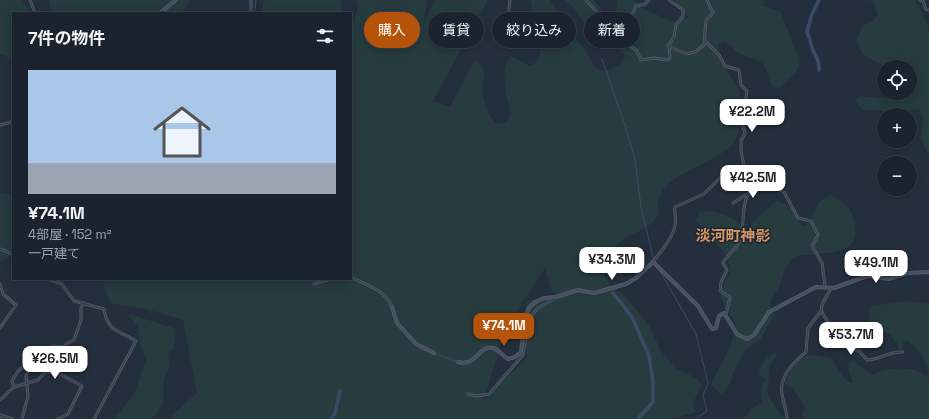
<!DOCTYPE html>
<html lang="ja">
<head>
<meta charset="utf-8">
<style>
  :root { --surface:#1b232e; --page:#282f3a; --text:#f1f3f6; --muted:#a0a4aa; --line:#39404a; --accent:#b45309 }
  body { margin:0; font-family:"Space Grotesk","Noto Sans JP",sans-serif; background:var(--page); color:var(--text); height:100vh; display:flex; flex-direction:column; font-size:15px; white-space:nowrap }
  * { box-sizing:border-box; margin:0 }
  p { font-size:13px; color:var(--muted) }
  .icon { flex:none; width:22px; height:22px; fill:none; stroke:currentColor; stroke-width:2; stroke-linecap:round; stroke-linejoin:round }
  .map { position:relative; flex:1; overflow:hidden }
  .details { position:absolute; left:12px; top:12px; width:340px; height:268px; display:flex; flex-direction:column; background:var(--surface); border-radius:0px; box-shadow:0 2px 10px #0003,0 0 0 1px var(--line) }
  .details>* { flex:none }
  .guide { position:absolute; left:364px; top:12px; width:380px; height:36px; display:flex; gap:8px }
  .tools { position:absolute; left:877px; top:60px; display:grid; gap:8px }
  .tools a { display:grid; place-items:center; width:40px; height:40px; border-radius:50%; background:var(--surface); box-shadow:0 2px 10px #0003,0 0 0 1px var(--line); font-size:20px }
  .price { position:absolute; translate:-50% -34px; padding:0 9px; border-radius:8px; background:#fff; color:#222; font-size:13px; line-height:26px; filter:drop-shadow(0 1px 2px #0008) }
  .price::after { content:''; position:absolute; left:50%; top:24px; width:12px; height:9px; margin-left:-6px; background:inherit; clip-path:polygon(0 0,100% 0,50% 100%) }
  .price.on { background:var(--accent); color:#fff }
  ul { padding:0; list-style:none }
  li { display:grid; align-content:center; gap:8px; height:212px; padding:0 16px }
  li+li { border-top:1px solid var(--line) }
  li span { display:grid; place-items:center; height:124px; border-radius:0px; color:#555 }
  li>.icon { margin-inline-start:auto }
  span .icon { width:72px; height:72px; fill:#fffc; stroke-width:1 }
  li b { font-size:17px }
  h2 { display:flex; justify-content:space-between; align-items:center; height:48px; padding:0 16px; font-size:17px }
  .pill { padding:0 14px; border-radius:18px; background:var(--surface); box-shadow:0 2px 10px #0003,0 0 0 1px var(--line); font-size:14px; line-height:36px }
  .pill.on { background:var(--accent); color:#fff }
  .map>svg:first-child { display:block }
</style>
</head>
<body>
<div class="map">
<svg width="929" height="419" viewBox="0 0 929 419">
  <rect width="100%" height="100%" fill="#242f3e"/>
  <g fill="#263c3f" fill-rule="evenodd">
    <path d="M0 0H22L31 13H13V59L0 54Z"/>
    <path d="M49 0H190L183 13 178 9 175 13H52Z"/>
    <path d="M265 0H340L344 13H263V2Z"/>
    <path d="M356 0H427L423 24 436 0H488L433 101 450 107 474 61 479 62C486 71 484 76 483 86 482 97 488 120 498 124L506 122 511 116C508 98 498 73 510 56L530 66 536 63C548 44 530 19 531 0H550L575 38 584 48 595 67 604 72C621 65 637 56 611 46 606 44 601 44 596 41L573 7 565 0H594L603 12 610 13 616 10 617 0H633L642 8 673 22 689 17 674 0H764L763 6 781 12 794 47 801 61 796 72 779 89C766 86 771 76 765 67 759 58 752 59 743 55 737 53 731 46 726 42L718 45C715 60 734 77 739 91 743 100 740 111 739 121 739 126 739 134 736 139 720 167 649 172 659 214 649 231 634 231 620 242 611 250 607 261 603 272L609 284 627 298 649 325 661 351 677 369 696 378 702 385 693 403 696 412 671 419H168L197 393 183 320 146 309 110 303 102 279H351V29L358 7ZM545 268 550 287 559 298 526 301 527 357 484 400 505 329Z"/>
    <path d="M864 0H915L929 28V157L921 138 923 116 919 109 911 110 905 115H886L883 110H863L856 102V99L860 96 877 98 887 97 893 93H910V67H886L864 55 860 50 857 41 862 26 872 22 878 15 873 1Z"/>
    <path d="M11 175 13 176V247L10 256 0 262V194H10L13 188Z"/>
    <path d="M831 195C841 199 851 208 854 219 864 262 821 249 794 257L785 268 779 288 772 297 770 305 774 315 760 340 746 349 733 372 731 382 725 391 721 394 711 384 731 345 736 324C732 316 720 303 721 294 722 285 731 276 730 268 728 249 706 234 696 220L700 212C716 209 735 217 745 230H749L752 223 776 201C794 205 791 216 804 226 819 218 810 203 831 195Z"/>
    <path d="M906 301 929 304V375L923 356 908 340 903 343V350L899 351 897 342 894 341C889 327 876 334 869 325V312L871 306Z"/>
    <path d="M130 314 176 329 173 350 168 352 170 367 164 379 163 403 153 419H112L120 412 134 394 146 360 141 346 138 327 128 315Z"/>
    <path d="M777 352C777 357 772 361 770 366 767 374 770 381 767 389 769 402 778 408 783 419H745L751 409 762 402 761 389 765 379 759 375C760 364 767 356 777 352Z"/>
    <path d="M811 355 831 358C838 366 840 379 852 383L853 382 849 372V363L853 361 872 375C876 374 879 371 884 370 900 368 915 366 929 378V419H803L802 414 805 408C803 402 797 397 793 388L786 385 785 382C792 369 794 358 811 355Z"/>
  </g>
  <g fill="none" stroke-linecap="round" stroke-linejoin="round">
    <g stroke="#394c67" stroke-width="1">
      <path d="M255 10 256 0"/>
      <path d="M602 59 625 125 635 160 641 207 653 257 656 263"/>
      <path d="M660 271 696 334 708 383 703 395 707 411 696 419"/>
      <path d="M6 419H7"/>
    </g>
    <g stroke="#394c67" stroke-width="3.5">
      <path d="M819 70C820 61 815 55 812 48 810 42 810 37 807 32L812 14 819 0"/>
      <path d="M613 293 632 317 649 356 653 381V402L638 419"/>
      <path d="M331 419 335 413 340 391"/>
    </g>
    <path stroke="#3a4453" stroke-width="2.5" stroke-dasharray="2.5 1" stroke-linecap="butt" d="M434 353 458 362"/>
    <defs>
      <g id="street">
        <path d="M30 0 35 13"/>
        <path d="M586 0 619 37 637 51 641 60 654 58 667 60 670 58 669 45 674 37 676 25 683 16V10L669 0"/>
        <path d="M920 0 923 1 926 9 929 10"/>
        <path d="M251 13V0"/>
        <path d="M507 24 510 0"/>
        <path d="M616 33 633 13 636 6 645 4 649 0"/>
        <path d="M705 41 719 55 725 66 739 70 741 85 747 91 742 124 745 133 741 141V151L746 175"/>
        <path d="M668 46 686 54 695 52 704 45 706 20 713 13 707 0"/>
        <path d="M0 125 11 122 13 119"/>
        <path d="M733 203 749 193 751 185 755 180"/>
        <path d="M0 249 13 254"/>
        <path d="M653 262C661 251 672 239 675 226 677 220 674 214 675 207L704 194 724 174 735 178 748 175 784 192 798 218 811 221 818 235 812 246 822 263 825 286"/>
        <path d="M351 277C366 285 386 290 392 307"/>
        <path d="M47 279 62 284 74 301 104 309C107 331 119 331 136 341L94 419"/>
        <path d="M0 284 3 294 16 305 0 328"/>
        <path d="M314 284 330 279"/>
        <path d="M831 289C820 307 816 309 832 326 835 329 834 334 837 337 841 342 845 341 848 347L859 351 867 360C880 360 888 351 903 352"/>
        <path d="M726 315 730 297 720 291 721 282 727 270 723 263C727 255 737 249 740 240 745 225 741 205 749 193"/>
        <path d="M14 387 38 380 45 372"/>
        <path d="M468 394 477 396 489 394 523 355 530 317 538 308 556 298"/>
        <path d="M0 400 14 387 12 381 18 371 33 359 34 356 41 354 53 346 64 347"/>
        <path d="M0 415 13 419"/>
        <path d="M0 419H1"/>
        <path d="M22 419 28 396 26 376 33 360"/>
        <path d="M57 419 68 414 82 386 58 373 45 372 59 358 66 344 74 340 81 320V308L84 303"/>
        <path d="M787 419C787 411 783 402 782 394 779 376 794 362 806 352L808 328 821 311"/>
      </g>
      <g id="secondary">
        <path d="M160 13 176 0"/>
        <path d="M392 307 397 323 416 344 434 353"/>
        <path d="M458 362C477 367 479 344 493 348 499 350 503 356 508 359L515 357 521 352 525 319 529 308 535 302 544 298 556 297 578 290 594 293 626 284 636 278 653 262 698 306 712 329 716 328 719 316 724 313 737 334 747 339 754 335 769 312 816 287 834 288 867 276 889 279 907 273 929 272"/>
      </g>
    </defs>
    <use href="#street" stroke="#565f6c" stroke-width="3"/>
    <use href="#secondary" stroke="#565f6c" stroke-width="4"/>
    <use href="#street" stroke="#38414e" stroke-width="1.5"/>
    <use href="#secondary" stroke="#465061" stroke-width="2.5"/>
  </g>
  <g text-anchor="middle" stroke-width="3" stroke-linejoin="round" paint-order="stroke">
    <g font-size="15" font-weight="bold" fill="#d59563" stroke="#1d2633">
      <text x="733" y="241">淡河町神影</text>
    </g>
  </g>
</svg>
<div class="tools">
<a><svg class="icon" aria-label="locate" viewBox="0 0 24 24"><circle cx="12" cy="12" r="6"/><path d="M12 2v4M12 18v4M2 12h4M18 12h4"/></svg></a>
<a>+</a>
<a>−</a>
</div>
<b class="price" style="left:752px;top:133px">¥22.2M</b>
<b class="price" style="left:753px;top:199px">¥42.5M</b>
<b class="price" style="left:612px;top:281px">¥34.3M</b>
<b class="price" style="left:876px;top:284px">¥49.1M</b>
<b class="price on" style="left:504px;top:347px">¥74.1M</b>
<b class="price" style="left:851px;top:356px">¥53.7M</b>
<b class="price" style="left:55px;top:380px">¥26.5M</b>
<div class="guide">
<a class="pill on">購入</a>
<a class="pill">賃貸</a>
<a class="pill">絞り込み</a>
<a class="pill">新着</a>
</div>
<section class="details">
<h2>7件の物件<svg class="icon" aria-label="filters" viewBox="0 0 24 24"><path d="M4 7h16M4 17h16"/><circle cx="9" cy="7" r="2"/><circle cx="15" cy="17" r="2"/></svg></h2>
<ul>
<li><span style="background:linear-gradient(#a9c7e8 75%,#9aa5b1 0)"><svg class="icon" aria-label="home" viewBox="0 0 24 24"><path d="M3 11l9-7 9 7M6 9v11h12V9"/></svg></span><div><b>¥74.1M</b><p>4部屋 · 152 m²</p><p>一戸建て</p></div></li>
</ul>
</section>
</div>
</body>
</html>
